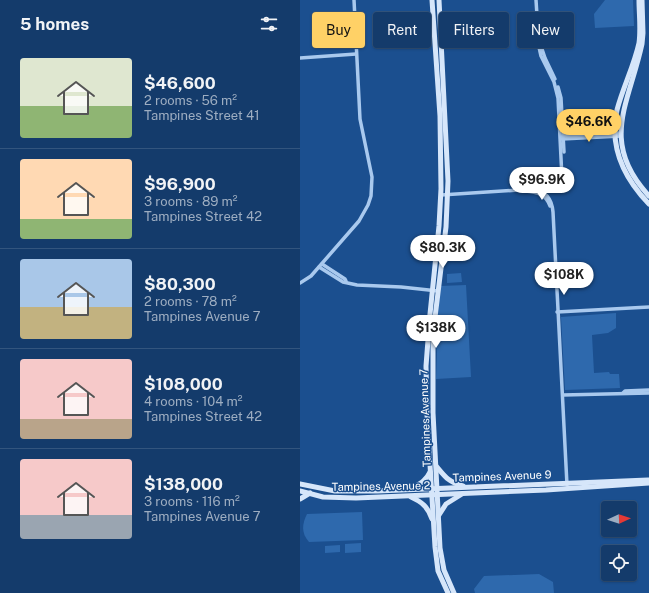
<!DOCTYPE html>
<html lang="en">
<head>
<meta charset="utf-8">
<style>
  :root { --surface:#143b6b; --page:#214673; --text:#f1f3f6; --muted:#9dadc1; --line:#33557e; --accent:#ffd166 }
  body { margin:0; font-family:"Public Sans",sans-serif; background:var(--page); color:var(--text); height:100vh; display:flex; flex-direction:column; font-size:15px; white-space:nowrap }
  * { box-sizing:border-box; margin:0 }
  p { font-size:13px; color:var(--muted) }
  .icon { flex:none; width:22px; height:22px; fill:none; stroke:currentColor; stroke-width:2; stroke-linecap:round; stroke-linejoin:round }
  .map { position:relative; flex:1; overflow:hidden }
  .sheet { display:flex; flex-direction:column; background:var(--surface); width:300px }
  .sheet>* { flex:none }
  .hud { position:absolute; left:12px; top:12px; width:277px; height:36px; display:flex; gap:8px }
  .needle { width:26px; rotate:87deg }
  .buttons { position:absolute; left:301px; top:501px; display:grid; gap:8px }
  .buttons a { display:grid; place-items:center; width:36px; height:36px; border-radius:4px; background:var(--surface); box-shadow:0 1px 3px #0004,0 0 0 1px var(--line); font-size:20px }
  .price { position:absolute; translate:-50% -34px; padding:0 9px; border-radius:14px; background:#fff; color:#222; font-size:13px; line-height:26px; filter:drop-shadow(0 1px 2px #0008) }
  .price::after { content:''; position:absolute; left:50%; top:24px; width:12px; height:9px; margin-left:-6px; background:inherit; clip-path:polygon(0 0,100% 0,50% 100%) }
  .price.selected { background:var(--accent); color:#111 }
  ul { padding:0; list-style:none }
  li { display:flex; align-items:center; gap:12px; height:100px; padding:0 20px }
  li+li { border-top:1px solid var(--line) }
  li span { display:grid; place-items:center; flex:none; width:112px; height:80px; border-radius:4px; color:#555 }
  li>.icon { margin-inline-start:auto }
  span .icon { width:48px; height:48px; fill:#fffc; stroke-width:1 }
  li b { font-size:17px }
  h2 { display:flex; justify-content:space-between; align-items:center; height:48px; padding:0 20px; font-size:17px }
  .tag { padding:0 14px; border-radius:4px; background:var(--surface); box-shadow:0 1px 3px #0004,0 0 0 1px var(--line); font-size:14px; line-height:36px }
  .tag.selected { background:var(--accent); color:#111 }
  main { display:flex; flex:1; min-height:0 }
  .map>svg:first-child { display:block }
</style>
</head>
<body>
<main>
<section class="sheet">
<h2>5 homes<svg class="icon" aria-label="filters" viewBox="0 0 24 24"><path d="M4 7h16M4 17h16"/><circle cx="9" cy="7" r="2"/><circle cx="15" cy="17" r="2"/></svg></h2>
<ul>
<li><span style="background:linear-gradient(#dfe7d0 60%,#8fb573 0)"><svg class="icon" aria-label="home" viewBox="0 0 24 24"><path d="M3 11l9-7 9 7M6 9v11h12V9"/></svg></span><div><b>$46,600</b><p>2 rooms · 56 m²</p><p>Tampines Street 41</p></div></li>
<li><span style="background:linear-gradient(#ffd9b3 75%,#8fb573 0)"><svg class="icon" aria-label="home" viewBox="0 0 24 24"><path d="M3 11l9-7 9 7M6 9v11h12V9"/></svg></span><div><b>$96,900</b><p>3 rooms · 89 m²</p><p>Tampines Street 42</p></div></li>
<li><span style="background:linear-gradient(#a9c7e8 60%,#c2b280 0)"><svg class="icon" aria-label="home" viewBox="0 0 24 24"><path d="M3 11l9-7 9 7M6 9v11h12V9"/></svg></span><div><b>$80,300</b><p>2 rooms · 78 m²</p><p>Tampines Avenue 7</p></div></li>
<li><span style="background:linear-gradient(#f6c9c9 75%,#b9a48a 0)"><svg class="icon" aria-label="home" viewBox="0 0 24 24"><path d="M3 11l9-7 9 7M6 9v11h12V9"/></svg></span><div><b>$108,000</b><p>4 rooms · 104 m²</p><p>Tampines Street 42</p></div></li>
<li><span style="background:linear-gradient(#f6c9c9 70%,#9aa5b1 0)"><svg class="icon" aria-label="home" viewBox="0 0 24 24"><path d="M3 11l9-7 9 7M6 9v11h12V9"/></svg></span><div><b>$138,000</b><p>3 rooms · 116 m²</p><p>Tampines Avenue 7</p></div></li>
</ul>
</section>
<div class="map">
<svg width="349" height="593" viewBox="0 0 349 593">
  <rect width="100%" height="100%" fill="#1b4f8f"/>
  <g fill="#2e69ad">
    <path d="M305 0H333L334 26 295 28 294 14Z"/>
    <path d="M161 273 162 282 147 283V274Z"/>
    <path d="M166 285 171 377 136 379 137 352 136 343 140 286Z"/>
    <path d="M316 313V328L308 333 292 335 294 373 309 372 310 374H319L320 388 265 390 261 317Z"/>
    <path d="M62 512 63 540 9 542C1 533 2 524 7 514Z"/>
    <path d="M61 543V552L45 553V544Z"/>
    <path d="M40 545V552L25 553V546Z"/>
    <path d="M239 574 253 582 254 593H175L174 589 184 576Z"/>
  </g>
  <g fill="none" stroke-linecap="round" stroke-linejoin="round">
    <g stroke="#a9c9ee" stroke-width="3.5">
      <path d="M236 0 239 47 241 56 254 82 258 98 262 178 265 179"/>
      <path d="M241 46 245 58 255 79"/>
      <path d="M0 58 56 54"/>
      <path d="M258 87 261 98 264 152"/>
      <path d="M262 136 321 133"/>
      <path d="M262 139 321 136"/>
      <path d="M225 191C237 192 246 194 250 206"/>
      <path d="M141 195 233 189C246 191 252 200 253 212L267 485"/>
      <path d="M22 264 45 279 46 281"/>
      <path d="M19 267 43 282 57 285 101 287 138 291"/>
      <path d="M0 283 11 276 59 221 68 205 71 196 72 177 60 119 54 0"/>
      <path d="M257 312 349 307"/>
      <path d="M323 393 325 391 349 390"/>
      <path d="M263 395 349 393"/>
    </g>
    <g stroke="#d6e6fa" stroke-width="5">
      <path d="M132 0 140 116 141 189 139 226 130 314 126 366 127 415 135 547 138 571 148 593"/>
      <path d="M139 0 148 181 146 227 133 334V413L140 548 144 570 154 593"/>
      <path d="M339 0C339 14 341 29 339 43 334 66 323 87 317 110 309 146 324 178 349 204"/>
      <path d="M342 0 343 33 342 44C329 104 299 142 349 196"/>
      <path d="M137 467C146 478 149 482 163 486"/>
      <path d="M0 484 35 491H77L348 480"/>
      <path d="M111 489C119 484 126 481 130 472"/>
      <path d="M0 491 23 497 56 498 246 490 349 483"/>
      <path d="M111 497C122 502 128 507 132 519"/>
      <path d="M0 499 10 493"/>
      <path d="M139 515 146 504 162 494"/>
    </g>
  </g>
  <g text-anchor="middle" stroke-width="3" stroke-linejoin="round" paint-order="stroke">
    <g font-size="11" fill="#fff" stroke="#1b4f8f">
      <text transform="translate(125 418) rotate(-92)" y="4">Tampines Avenue 7</text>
      <text transform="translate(202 476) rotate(-2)" y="4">Tampines Avenue 9</text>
      <text transform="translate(81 486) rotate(-1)" y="4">Tampines Avenue 2</text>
    </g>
  </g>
</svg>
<div class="buttons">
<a><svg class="needle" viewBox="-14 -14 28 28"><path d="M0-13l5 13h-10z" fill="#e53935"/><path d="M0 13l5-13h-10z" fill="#9dadc1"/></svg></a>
<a><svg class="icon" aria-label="locate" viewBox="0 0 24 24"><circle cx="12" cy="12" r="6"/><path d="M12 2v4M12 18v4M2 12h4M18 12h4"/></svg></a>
</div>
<b class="price selected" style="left:289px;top:143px">$46.6K</b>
<b class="price" style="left:242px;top:201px">$96.9K</b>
<b class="price" style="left:143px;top:269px">$80.3K</b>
<b class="price" style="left:264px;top:296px">$108K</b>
<b class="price" style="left:136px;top:349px">$138K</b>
<div class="hud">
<a class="tag selected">Buy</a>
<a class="tag">Rent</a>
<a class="tag">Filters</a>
<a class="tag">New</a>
</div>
</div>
</main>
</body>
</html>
